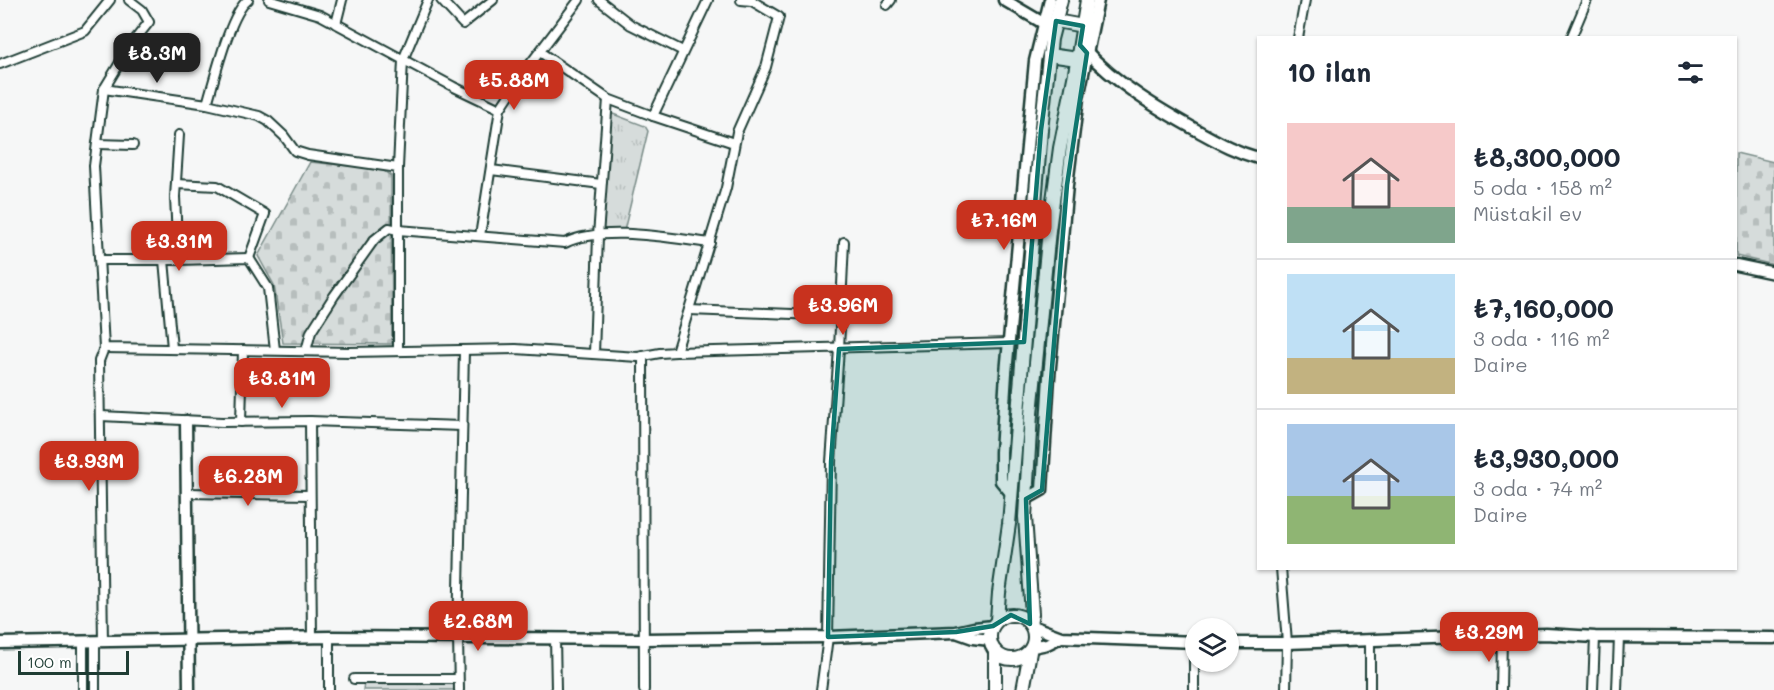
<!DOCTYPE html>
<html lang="tr">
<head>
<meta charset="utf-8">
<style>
  :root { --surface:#fff; --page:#f6f6f7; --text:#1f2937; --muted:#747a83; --line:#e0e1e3; --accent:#c8321e }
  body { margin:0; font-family:Mali,sans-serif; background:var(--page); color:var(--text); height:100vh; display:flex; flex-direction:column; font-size:22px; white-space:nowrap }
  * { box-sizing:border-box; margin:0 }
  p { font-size:20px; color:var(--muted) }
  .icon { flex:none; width:33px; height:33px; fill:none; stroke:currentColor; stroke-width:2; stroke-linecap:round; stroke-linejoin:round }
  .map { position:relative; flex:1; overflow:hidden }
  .sheet { position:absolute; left:1257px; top:36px; width:480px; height:534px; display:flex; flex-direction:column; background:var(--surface); border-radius:0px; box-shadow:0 2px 4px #0004 }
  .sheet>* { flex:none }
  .controls { position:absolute; left:1185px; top:618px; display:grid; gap:12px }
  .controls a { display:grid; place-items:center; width:54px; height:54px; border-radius:50%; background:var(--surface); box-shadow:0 2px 4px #0004; font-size:30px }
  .scale { position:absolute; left:18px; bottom:15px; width:111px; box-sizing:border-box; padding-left:6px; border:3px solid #1f3d34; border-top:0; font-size:16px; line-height:21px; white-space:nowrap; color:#1f3d34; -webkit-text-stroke:4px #fff; paint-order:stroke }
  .price { position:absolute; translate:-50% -51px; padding:0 14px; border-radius:12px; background:var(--accent); color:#fff; font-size:20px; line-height:39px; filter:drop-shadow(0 2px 3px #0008) }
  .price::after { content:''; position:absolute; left:50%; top:36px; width:18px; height:14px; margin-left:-9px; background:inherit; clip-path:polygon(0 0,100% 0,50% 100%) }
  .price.on { background:#222; color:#fff }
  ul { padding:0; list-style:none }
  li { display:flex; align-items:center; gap:18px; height:150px; padding:0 30px }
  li+li { border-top:2px solid var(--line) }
  li span { display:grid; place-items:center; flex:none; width:168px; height:120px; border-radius:0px; color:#555 }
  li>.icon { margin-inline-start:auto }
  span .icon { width:72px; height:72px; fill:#fffc; stroke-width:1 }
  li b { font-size:26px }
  h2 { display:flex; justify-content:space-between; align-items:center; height:72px; padding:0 30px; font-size:26px }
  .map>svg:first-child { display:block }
</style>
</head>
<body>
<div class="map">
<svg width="1774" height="690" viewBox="0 0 1774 690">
  <defs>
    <pattern id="cemetery-stones" width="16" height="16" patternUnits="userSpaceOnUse" patternTransform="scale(1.5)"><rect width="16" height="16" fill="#d6dcdb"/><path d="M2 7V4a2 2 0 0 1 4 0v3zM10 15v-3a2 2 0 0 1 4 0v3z" fill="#b7bebd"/></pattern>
    <pattern id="park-tufts" width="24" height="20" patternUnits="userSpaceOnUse" patternTransform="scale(1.5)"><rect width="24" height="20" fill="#d6dcdb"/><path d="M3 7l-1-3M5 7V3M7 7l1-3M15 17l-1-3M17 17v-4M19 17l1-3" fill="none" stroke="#b7bebd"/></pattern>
  </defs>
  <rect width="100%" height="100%" fill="#f6f7f7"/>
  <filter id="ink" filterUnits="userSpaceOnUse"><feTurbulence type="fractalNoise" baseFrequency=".0167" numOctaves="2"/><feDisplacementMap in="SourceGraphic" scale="12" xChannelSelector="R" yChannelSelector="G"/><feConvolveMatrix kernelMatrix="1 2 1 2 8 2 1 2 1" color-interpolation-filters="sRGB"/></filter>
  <g filter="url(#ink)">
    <g fill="url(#cemetery-stones)" stroke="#7a8c88" stroke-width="1.5">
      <path d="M1736 153 1774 162V265L1736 256Z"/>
      <path d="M310 162 381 169 391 176 392 344 283 343 274 285 258 256Z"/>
    </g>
    <g fill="url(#park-tufts)" stroke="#7a8c88" stroke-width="1.5">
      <path d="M613 114 645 126 648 131 624 231 605 233 602 231 611 115Z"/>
      <path d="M364 682 455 683 457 685V690H363Z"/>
    </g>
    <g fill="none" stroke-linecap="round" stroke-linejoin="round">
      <defs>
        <g id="street">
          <path d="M129 0 142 10 149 22 130 46 104 89 94 166 104 348 350 352 516 349 638 357 660 353 676 352 726 188 737 132 766 67 779 17 752 1V0"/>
          <path d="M248 0C230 13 214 81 207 104L259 116 268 121 284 136 295 151 308 155 398 168V351"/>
          <path d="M269 0 320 15 454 87 500 109"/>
          <path d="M441 0 463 24 493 0"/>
          <path d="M599 0 631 25 683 51"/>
          <path d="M741 0 752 1"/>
          <path d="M887 5 891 0"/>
          <path d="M336 24 342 0"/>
          <path d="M1298 38 1305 0"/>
          <path d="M1571 38 1587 0"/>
          <path d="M540 52 608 99 653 116 734 143"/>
          <path d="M0 64 85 31 110 0"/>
          <path d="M104 89 207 104"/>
          <path d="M653 116 708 0"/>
          <path d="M179 135 175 197 178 260 249 258 268 288 275 350"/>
          <path d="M97 144 133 145"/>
          <path d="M398 168 403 60 428 0"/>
          <path d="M491 170 601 184"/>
          <path d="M176 184 217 186 265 214 249 258"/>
          <path d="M480 236 500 109 525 71 579 0"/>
          <path d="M100 260H178"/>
          <path d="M164 260 172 348"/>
          <path d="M689 310 841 316"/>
          <path d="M306 351 311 332 334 296 374 240 389 228 398 230 565 243C602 225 669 238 710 243"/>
          <path d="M676 352 1009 343"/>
          <path d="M594 354 598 236 608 99"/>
          <path d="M643 356 644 690"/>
          <path d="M101 416 222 422 310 421 462 426"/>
          <path d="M310 421 312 637"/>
          <path d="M241 422 243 350"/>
          <path d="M186 493 310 495"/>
          <path d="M1281 568 1287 643 1286 690"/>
          <path d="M329 637V690"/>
          <path d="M555 638 556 690"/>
          <path d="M95 641V690"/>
          <path d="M1370 641V690"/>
          <path d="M103 642 99 361 104 348"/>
          <path d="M354 679H458"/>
          <path d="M83 690V641"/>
          <path d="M459 690 458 637 464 350"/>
          <path d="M821 690 828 637 831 462 839 349 844 242"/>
          <path d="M1194 690V642"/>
          <path d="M1501 690 1502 637"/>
          <path d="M1593 690 1595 637"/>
          <path d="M1617 690 1619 637"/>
        </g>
        <g id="secondary">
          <path d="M1004 0 1050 27"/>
          <path d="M1084 49C1116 84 1158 109 1200 132 1220 143 1236 152 1258 158"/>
          <path d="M1736 265 1774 273"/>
          <path d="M186 421 189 690"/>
          <path d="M1011 493 1001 481V452L1006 373 1035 61 1050 0"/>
          <path d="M1026 499 1042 490 1049 377 1067 185 1078 98 1098 0"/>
          <path d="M1032 626 1061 637 1196 642"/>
          <path d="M956 632 973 638 990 640"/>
          <path d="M0 643 329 637 644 639 828 637 956 632 974 628 993 626"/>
          <path d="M1228 643H1287L1546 634 1595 637 1774 638"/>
          <path d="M1033 647 1047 644 1061 637"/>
        </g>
        <g id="primary">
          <path d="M1056 21 1083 26"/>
          <path d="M1049 55 1077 59"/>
          <circle cx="1012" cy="637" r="22"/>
          <path d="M997 620 999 593 1009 524 1041 130 1051 39 1061 0"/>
          <path d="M1030 624 1032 614 1025 517 1031 414 1049 230 1060 148 1075 73 1087 0"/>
          <path d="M995 651V690"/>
          <path d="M1023 690 1030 652"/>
        </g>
      </defs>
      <use href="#street" stroke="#1f3d34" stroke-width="12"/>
      <use href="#secondary" stroke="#1f3d34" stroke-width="15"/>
      <use href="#primary" stroke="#1f3d34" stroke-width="16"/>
      <use href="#street" stroke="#fff" stroke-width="8"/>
      <use href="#secondary" stroke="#fff" stroke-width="10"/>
      <use href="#primary" stroke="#fff" stroke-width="12"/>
    </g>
  </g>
  <path fill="#0f766e" fill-opacity="0.2" stroke="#0f766e" stroke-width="4.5" stroke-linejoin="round" d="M1056 21 1083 26 1080 45 1087 53 1067 185 1042 490 1026 499 1030 624 1011 615 993 626 956 632 828 637 831 462 839 349 1024 342 1041 130Z"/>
</svg>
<div class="controls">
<a><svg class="icon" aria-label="layers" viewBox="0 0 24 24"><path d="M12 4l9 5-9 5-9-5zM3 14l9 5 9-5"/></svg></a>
</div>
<div class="scale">100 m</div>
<b class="price on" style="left:157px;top:84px">₺8.3M</b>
<b class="price" style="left:514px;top:111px">₺5.88M</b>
<b class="price" style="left:1004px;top:251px">₺7.16M</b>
<b class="price" style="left:179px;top:272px">₺3.31M</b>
<b class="price" style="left:843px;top:336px">₺3.96M</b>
<b class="price" style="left:282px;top:409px">₺3.81M</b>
<b class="price" style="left:89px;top:492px">₺3.93M</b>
<b class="price" style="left:248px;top:507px">₺6.28M</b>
<b class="price" style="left:478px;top:652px">₺2.68M</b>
<b class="price" style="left:1489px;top:663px">₺3.29M</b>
<section class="sheet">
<h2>10 ilan<svg class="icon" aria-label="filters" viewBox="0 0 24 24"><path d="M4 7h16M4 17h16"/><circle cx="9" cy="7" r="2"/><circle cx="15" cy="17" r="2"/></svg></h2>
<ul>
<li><span style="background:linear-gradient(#f6c9c9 70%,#7fa58c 0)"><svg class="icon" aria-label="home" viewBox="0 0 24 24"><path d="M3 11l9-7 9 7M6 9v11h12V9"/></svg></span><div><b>₺8,300,000</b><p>5 oda · 158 m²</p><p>Müstakil ev</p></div></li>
<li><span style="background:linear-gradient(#bfe0f5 70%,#c2b280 0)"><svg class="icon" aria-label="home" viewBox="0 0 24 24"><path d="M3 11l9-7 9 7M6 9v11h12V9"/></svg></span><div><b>₺7,160,000</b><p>3 oda · 116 m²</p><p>Daire</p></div></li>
<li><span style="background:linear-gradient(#a9c7e8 60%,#8fb573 0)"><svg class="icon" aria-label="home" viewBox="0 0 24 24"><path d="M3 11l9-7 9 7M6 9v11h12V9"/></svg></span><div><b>₺3,930,000</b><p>3 oda · 74 m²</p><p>Daire</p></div></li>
</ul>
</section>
</div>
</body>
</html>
